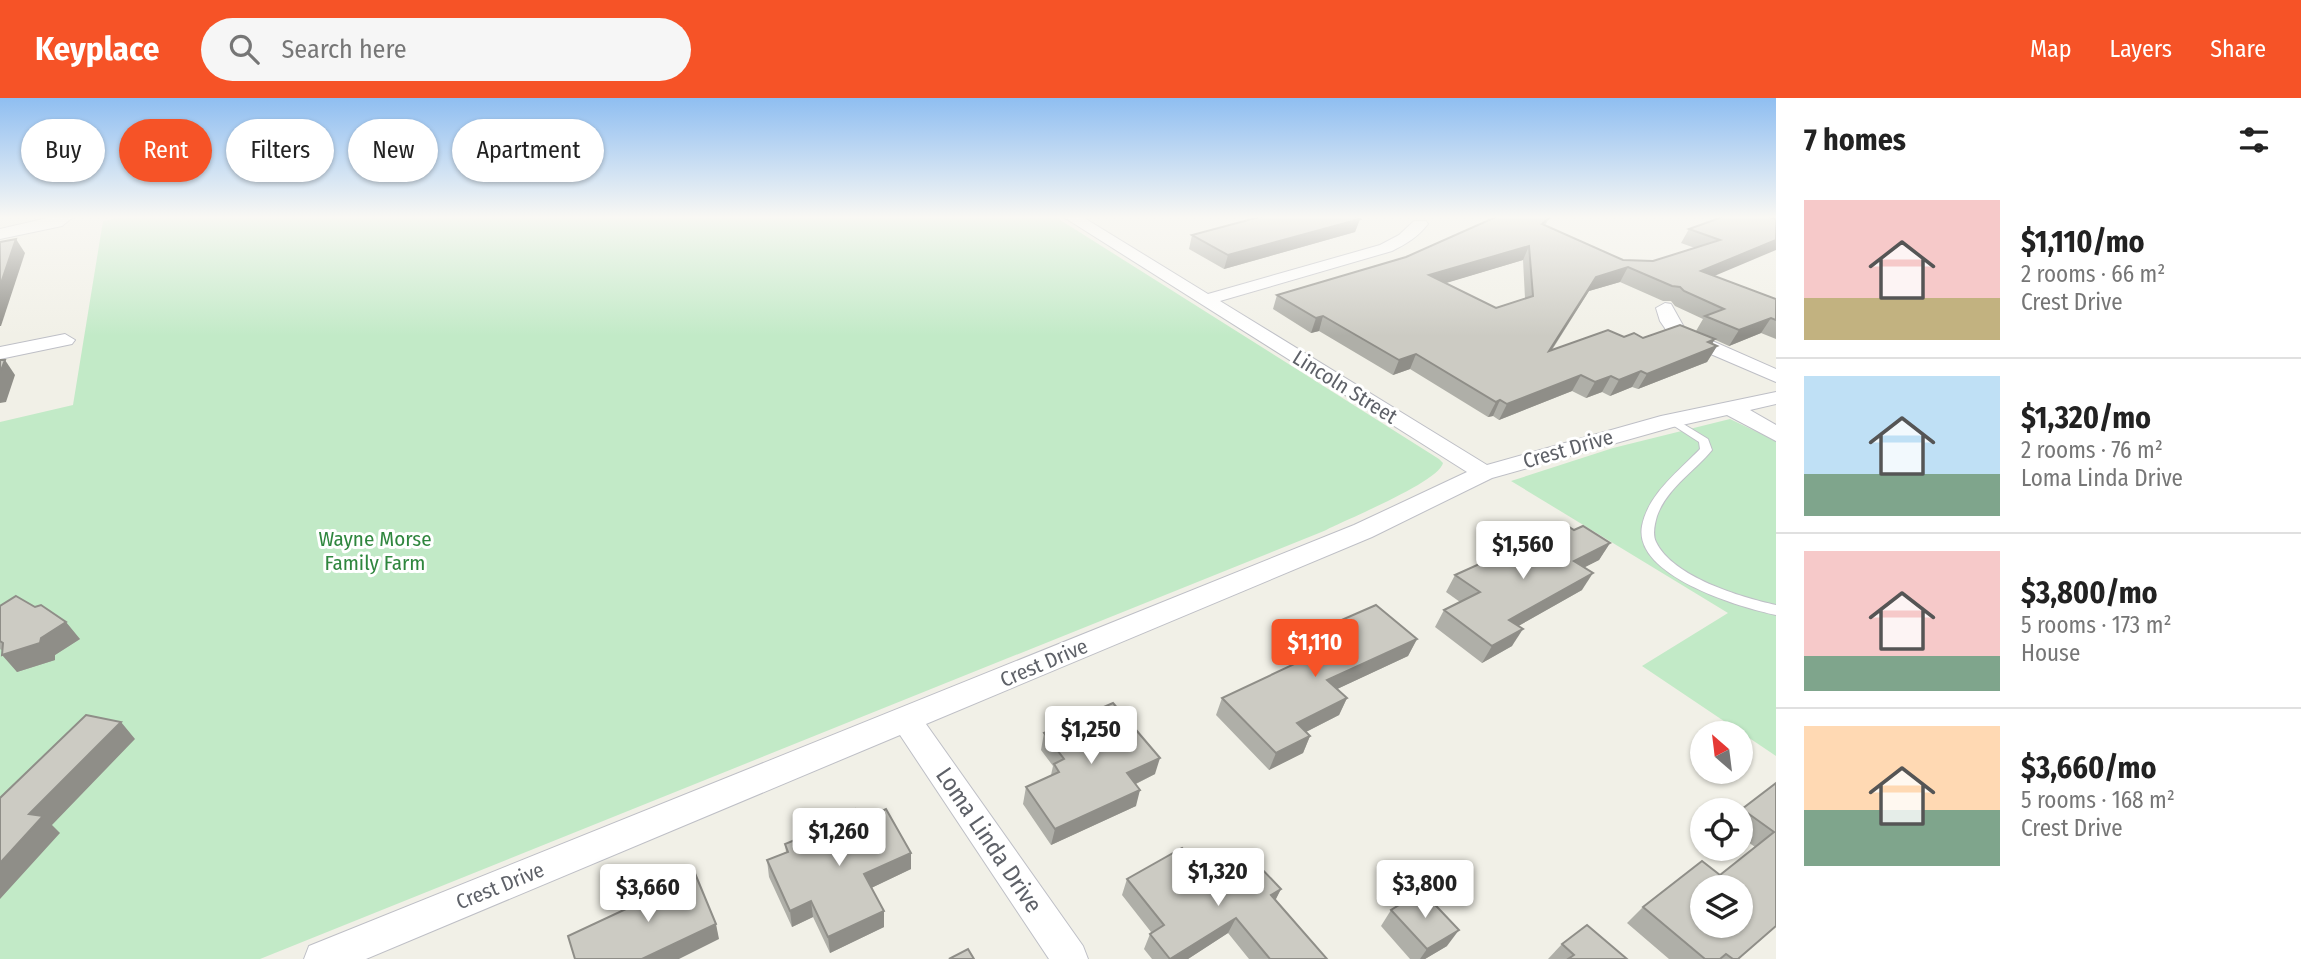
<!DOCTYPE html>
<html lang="en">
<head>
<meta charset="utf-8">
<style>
  :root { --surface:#fff; --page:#f6f6f6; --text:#222; --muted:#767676; --line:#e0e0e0; --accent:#f65327 }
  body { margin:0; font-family:"Fira Sans Condensed",sans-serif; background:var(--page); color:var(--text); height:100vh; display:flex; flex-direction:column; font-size:26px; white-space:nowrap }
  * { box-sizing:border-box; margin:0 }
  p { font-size:23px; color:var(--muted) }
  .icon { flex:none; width:38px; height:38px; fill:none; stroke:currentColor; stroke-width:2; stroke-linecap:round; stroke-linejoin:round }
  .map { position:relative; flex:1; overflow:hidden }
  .panel { display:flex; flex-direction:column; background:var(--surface); width:525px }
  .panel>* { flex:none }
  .hud { position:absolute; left:21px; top:21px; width:665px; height:63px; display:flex; gap:14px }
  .needle { width:46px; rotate:332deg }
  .controls { position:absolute; left:1690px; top:623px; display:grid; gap:14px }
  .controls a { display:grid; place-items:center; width:63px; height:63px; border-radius:50%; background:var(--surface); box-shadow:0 2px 5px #0004; font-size:35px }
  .price { position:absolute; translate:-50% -60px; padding:0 16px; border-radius:7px; background:#fff; color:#222; font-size:23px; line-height:46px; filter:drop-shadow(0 2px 4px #0008) }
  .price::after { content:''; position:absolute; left:50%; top:42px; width:21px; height:16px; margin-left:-10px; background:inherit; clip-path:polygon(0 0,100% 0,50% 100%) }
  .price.selected { background:var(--accent); color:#fff }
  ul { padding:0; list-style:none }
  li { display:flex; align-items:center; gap:21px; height:175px; padding:0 28px }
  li+li { border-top:2px solid var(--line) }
  li span { display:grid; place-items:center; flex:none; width:196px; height:140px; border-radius:0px; color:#555 }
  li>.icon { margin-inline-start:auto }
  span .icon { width:84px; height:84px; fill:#fffc; stroke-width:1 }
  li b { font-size:30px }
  h2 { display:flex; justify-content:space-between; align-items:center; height:84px; padding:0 28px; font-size:30px }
  .pill { padding:0 24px; border-radius:32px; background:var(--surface); box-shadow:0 2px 5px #0004; font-size:24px; line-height:63px }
  .pill.selected { background:var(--accent); color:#fff }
  header { display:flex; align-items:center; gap:42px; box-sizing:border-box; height:98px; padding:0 35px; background:var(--accent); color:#fff }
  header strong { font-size:33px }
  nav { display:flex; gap:38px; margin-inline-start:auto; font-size:24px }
  .search { width:490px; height:63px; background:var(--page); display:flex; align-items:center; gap:18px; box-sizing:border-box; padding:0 24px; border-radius:38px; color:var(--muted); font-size:26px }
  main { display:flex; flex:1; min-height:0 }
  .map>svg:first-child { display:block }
</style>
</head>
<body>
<header>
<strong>Keyplace</strong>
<div class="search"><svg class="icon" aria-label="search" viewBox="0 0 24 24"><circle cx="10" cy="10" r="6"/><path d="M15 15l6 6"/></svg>Search here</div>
<nav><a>Map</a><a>Layers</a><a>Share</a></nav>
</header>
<main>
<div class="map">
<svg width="1776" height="861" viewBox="0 0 1776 861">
  <rect width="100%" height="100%" fill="#f1f0e7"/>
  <g fill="#c2eac7">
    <path d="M131 118H1054L1439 361 1443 365C1439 384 1345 422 1324 433L260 861H0V324L73 307 103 123Z"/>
    <path d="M1730 321 1776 343V658L1642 568 1728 515 1511 383 1613 350Z"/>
  </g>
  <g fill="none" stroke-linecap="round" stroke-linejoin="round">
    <defs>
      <path id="service" d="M1672 319 1708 341 1712 352C1694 374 1667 390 1657 418 1655 425 1652 436 1656 444 1673 479 1740 499 1776 507V517C1740 509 1633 478 1642 428 1648 396 1679 373 1700 351L1699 344 1668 324 1667 322Z"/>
      <g id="minor">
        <path d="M56 118H74L62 128 0 141V131Z"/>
        <path d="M1062 118H1081L1208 196 1380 147 1399 137 1414 123H1426L1428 126C1418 139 1406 146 1392 153L1220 203 1487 367 1661 318 1776 294V306L1750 312 1776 327V343L1727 317 1673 329 1492 380 1372 439 926 626 1083 848 1088 861H1049L900 637 366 861H304L309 848 1354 427 1467 374Z"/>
        <path d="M1665 205 1671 206 1685 231 1776 271V284L1671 239 1660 223 1656 210Z"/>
        <path d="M65 236 75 242 72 246 0 261V249Z"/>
      </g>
    </defs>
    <use href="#service" stroke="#bebfc6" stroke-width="2"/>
    <use href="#minor" stroke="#bebfc6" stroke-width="2"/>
    <use href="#service" fill="#fff" fill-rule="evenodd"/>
    <use href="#minor" fill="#fff" fill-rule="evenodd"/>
  </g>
  <g fill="#afafa8" fill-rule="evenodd">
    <path d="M1725 118 1715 178 1776 201V241L1761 235 1729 248 1696 233 1703 221 1675 208 1671 203H1663L1620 184 1589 193 1552 252 1624 239 1643 240 1712 246 1717 248 1707 264 1638 291 1632 289 1610 298 1602 294 1586 300 1572 293 1499 322 1493 318 1488 319 1410 271 1393 277 1319 233 1311 235 1273 211 1277 197 1406 159 1549 120 1545 128 1623 162 1653 163 1695 150 1681 145 1689 131ZM1523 162 1525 200 1496 210 1445 185Z"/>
    <path d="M1360 121 1355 134 1224 171 1189 151 1192 137Z"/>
    <path d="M1574 432 1610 445 1599 462 1584 469 1582 492 1518 528 1512 548 1482 565 1435 529 1444 512 1460 504 1446 494 1455 477Z"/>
    <path d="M0 508 80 541 55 557V562L17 574 3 553 0 551Z"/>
    <path d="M1330 527 1417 541 1408 558 1337 591 1347 600 1339 617 1306 634 1310 638 1303 655 1269 672 1216 617 1222 600 1314 557 1316 550 1325 547 1323 544Z"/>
    <path d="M1044 635 1155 676 1136 686V708L1051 747 1023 706 1026 689 1051 677 1053 668 1041 652Z"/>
    <path d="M1776 685V828L1738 861H1669L1627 825 1643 809 1720 777 1755 749 1741 739V712Z"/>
    <path d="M862 722 911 771 871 790 884 813V829L830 855 813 819 792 829 769 779 767 762 786 754 785 746 827 729 826 723Z"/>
    <path d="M1127 781 1217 790 1281 791 1275 802 1327 861H1249L1228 835 1188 861H1152L1144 851 1150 836 1151 834 1122 797Z"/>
    <path d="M1391 812 1447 848 1425 861H1410L1381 828Z"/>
    <path d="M1562 846 1627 861H1548Z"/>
  </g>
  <g fill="#8f8e88">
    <path d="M1360 121 1355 134 1224 171 1228 157Z"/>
    <path d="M16 141 25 155 1 228H0V188Z"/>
    <path d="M1776 142V152L1693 187 1701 173Z"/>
    <path d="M1529 148 1523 162 1423 192 1429 177Z"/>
    <path d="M1628 169 1620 184 1589 193 1541 268 1549 253 1596 179Z"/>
    <path d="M1323 218 1319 233 1311 235 1316 220Z"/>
    <path d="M1771 220 1761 235 1729 248 1739 232Z"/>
    <path d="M1715 241 1709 251 1717 248 1707 264 1638 291 1647 276Z"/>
    <path d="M1416 256 1410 271 1393 277 1399 262Z"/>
    <path d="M5 262 15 277 6 304 0 305V275Z"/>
    <path d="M1641 273 1632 289 1610 298 1619 282Z"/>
    <path d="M1581 277 1572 293 1499 322 1507 306Z"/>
    <path d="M1611 278 1602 294 1586 300 1595 284Z"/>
    <path d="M1500 302 1493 318 1488 319 1496 304Z"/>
    <path d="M1610 445 1599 462 1564 480 1574 463Z"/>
    <path d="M1593 475 1582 492 1499 539 1509 522Z"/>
    <path d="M66 524 80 541 55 557V562L17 574 2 557Z"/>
    <path d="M1523 531 1512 548 1482 565 1492 548Z"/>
    <path d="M1417 541 1408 558 1320 599 1327 582Z"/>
    <path d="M1347 600 1339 617 1290 642 1297 625Z"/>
    <path d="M121 624 135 641 52 727 60 735 0 801V765L29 716Z"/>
    <path d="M1310 638 1303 655 1269 672 1276 655Z"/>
    <path d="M1160 660 1155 676 1123 692 1127 675Z"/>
    <path d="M1140 692 1136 708 1051 747 1055 731Z"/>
    <path d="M911 755V771L865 793 864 776Z"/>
    <path d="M1281 791 1273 807 1271 797Z"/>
    <path d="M811 803 813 819 792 829 790 813Z"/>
    <path d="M884 813V829L830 855 828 839Z"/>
    <path d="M1236 820 1228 835 1188 861H1171Z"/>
    <path d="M716 826 719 841 679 861H642Z"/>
    <path d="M1459 832 1447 848 1425 861H1420L1427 851Z"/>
  </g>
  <g fill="#cccbc3" stroke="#8f8e88" stroke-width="2" fill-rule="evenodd">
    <path d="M1263 118H1354L1360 121 1228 157 1192 137Z"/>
    <path d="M1498 118H1544L1549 120 1542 126 1623 162 1653 163 1720 142 1689 131 1725 118H1768L1776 121V142L1701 173 1776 201V222L1771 220 1739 232 1705 218 1724 211 1684 193 1680 189 1672 188 1628 169 1596 179 1549 253 1608 232 1624 239 1634 235 1643 240 1680 227 1715 241 1708 244 1717 248 1647 276 1641 273 1619 282 1611 278 1595 284 1581 277 1507 306 1500 302 1496 304 1416 256 1399 262 1323 218 1316 220 1277 197 1406 159ZM1529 148 1533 198 1496 210 1429 177Z"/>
    <path d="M16 141 0 188V144Z"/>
    <path d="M0 262H5L0 275Z"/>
    <path d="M1566 427 1574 432 1583 428 1610 445 1574 463 1593 475 1509 522 1523 531 1492 548 1444 512 1480 494 1455 477Z"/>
    <path d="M16 498 35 509 41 507 66 524 41 540 40 545 2 557 3 545 0 543V508Z"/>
    <path d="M1376 507 1417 541 1327 582 1347 600 1297 625 1310 638 1276 655 1222 600 1320 554 1316 550 1343 539 1330 527Z"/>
    <path d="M1113 605 1160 660 1127 675 1140 692 1055 731 1026 689 1059 674 1054 666 1064 661 1044 635Z"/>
    <path d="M86 617 121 624 29 716 43 718 0 765V700Z"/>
    <path d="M1776 685V828L1738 861H1733L1726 856 1720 861H1705L1643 809 1702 763 1720 777 1774 734 1742 711ZM1703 789H1741V828H1703Z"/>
    <path d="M855 711 862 722 886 711 911 755 864 776 884 813 828 839 811 803 790 813 767 762 788 754 785 746 829 728 826 723Z"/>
    <path d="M1182 750 1217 790 1257 766 1281 791 1271 797 1327 861H1270L1236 820 1170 861 1150 836 1164 827 1127 781Z"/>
    <path d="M694 773 716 826 642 861H575L568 838 641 804 638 798Z"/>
    <path d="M1422 793 1459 832 1427 851 1391 812Z"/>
    <path d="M1587 827 1627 861H1568L1574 857 1562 846Z"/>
    <path d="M968 851 974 861H949Z"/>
  </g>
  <linearGradient id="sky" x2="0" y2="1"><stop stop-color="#8fbef1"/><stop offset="0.5" stop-color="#f9f8f4"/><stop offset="1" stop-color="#f9f8f4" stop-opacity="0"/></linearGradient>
  <rect width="1776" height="238" fill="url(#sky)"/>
  <g text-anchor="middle" stroke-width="6" stroke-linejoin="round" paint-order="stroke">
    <g font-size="21" fill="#5e6168" stroke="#fff">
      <text transform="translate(1345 289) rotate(32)" y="7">Lincoln Street</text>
      <text transform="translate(1568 351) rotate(-16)" y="7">Crest Drive</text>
      <text transform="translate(1044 565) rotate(-23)" y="7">Crest Drive</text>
      <text transform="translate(500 788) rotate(-22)" y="7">Crest Drive</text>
    </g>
    <g font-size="21" fill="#2f863e" stroke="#fff">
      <text x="375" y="448">Wayne Morse<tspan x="375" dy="24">Family Farm</tspan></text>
    </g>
    <g font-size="24" fill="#5e6168" stroke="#fff">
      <text transform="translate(989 742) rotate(56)" y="8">Loma Linda Drive</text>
    </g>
  </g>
</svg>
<div class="controls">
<a><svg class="needle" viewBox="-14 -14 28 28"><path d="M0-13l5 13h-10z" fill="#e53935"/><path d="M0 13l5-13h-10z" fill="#767676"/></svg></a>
<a><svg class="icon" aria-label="locate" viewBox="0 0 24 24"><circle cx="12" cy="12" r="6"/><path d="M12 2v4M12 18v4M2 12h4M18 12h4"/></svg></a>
<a><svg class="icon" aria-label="layers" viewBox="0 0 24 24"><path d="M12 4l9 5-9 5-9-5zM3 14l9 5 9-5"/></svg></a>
</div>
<b class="price" style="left:1523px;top:483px">$1,560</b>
<b class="price selected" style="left:1315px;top:581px">$1,110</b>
<b class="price" style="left:1091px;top:668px">$1,250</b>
<b class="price" style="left:839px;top:770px">$1,260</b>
<b class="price" style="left:1218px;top:810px">$1,320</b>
<b class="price" style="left:1425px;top:822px">$3,800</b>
<b class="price" style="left:648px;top:826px">$3,660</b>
<div class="hud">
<a class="pill">Buy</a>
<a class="pill selected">Rent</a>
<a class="pill">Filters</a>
<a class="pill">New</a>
<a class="pill">Apartment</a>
</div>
</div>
<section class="panel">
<h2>7 homes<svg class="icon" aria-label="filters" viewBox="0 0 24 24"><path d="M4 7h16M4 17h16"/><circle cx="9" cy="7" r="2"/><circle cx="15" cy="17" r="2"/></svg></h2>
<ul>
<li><span style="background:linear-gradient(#f6c9c9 70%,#c2b280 0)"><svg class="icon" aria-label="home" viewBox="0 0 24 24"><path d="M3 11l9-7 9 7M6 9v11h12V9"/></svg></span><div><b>$1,110/mo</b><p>2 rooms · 66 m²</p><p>Crest Drive</p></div></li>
<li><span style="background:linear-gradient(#bfe0f5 70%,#7fa58c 0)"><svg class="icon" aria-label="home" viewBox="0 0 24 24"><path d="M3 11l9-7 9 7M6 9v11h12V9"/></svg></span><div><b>$1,320/mo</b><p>2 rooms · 76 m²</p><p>Loma Linda Drive</p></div></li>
<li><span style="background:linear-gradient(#f6c9c9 75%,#7fa58c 0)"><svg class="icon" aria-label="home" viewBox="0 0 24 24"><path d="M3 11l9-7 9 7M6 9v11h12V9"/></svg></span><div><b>$3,800/mo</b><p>5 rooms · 173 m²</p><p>House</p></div></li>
<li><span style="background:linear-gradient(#ffd9b3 60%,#7fa58c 0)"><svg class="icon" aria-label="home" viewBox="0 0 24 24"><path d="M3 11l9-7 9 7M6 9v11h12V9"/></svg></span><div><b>$3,660/mo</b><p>5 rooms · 168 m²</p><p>Crest Drive</p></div></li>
</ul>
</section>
</main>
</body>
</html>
